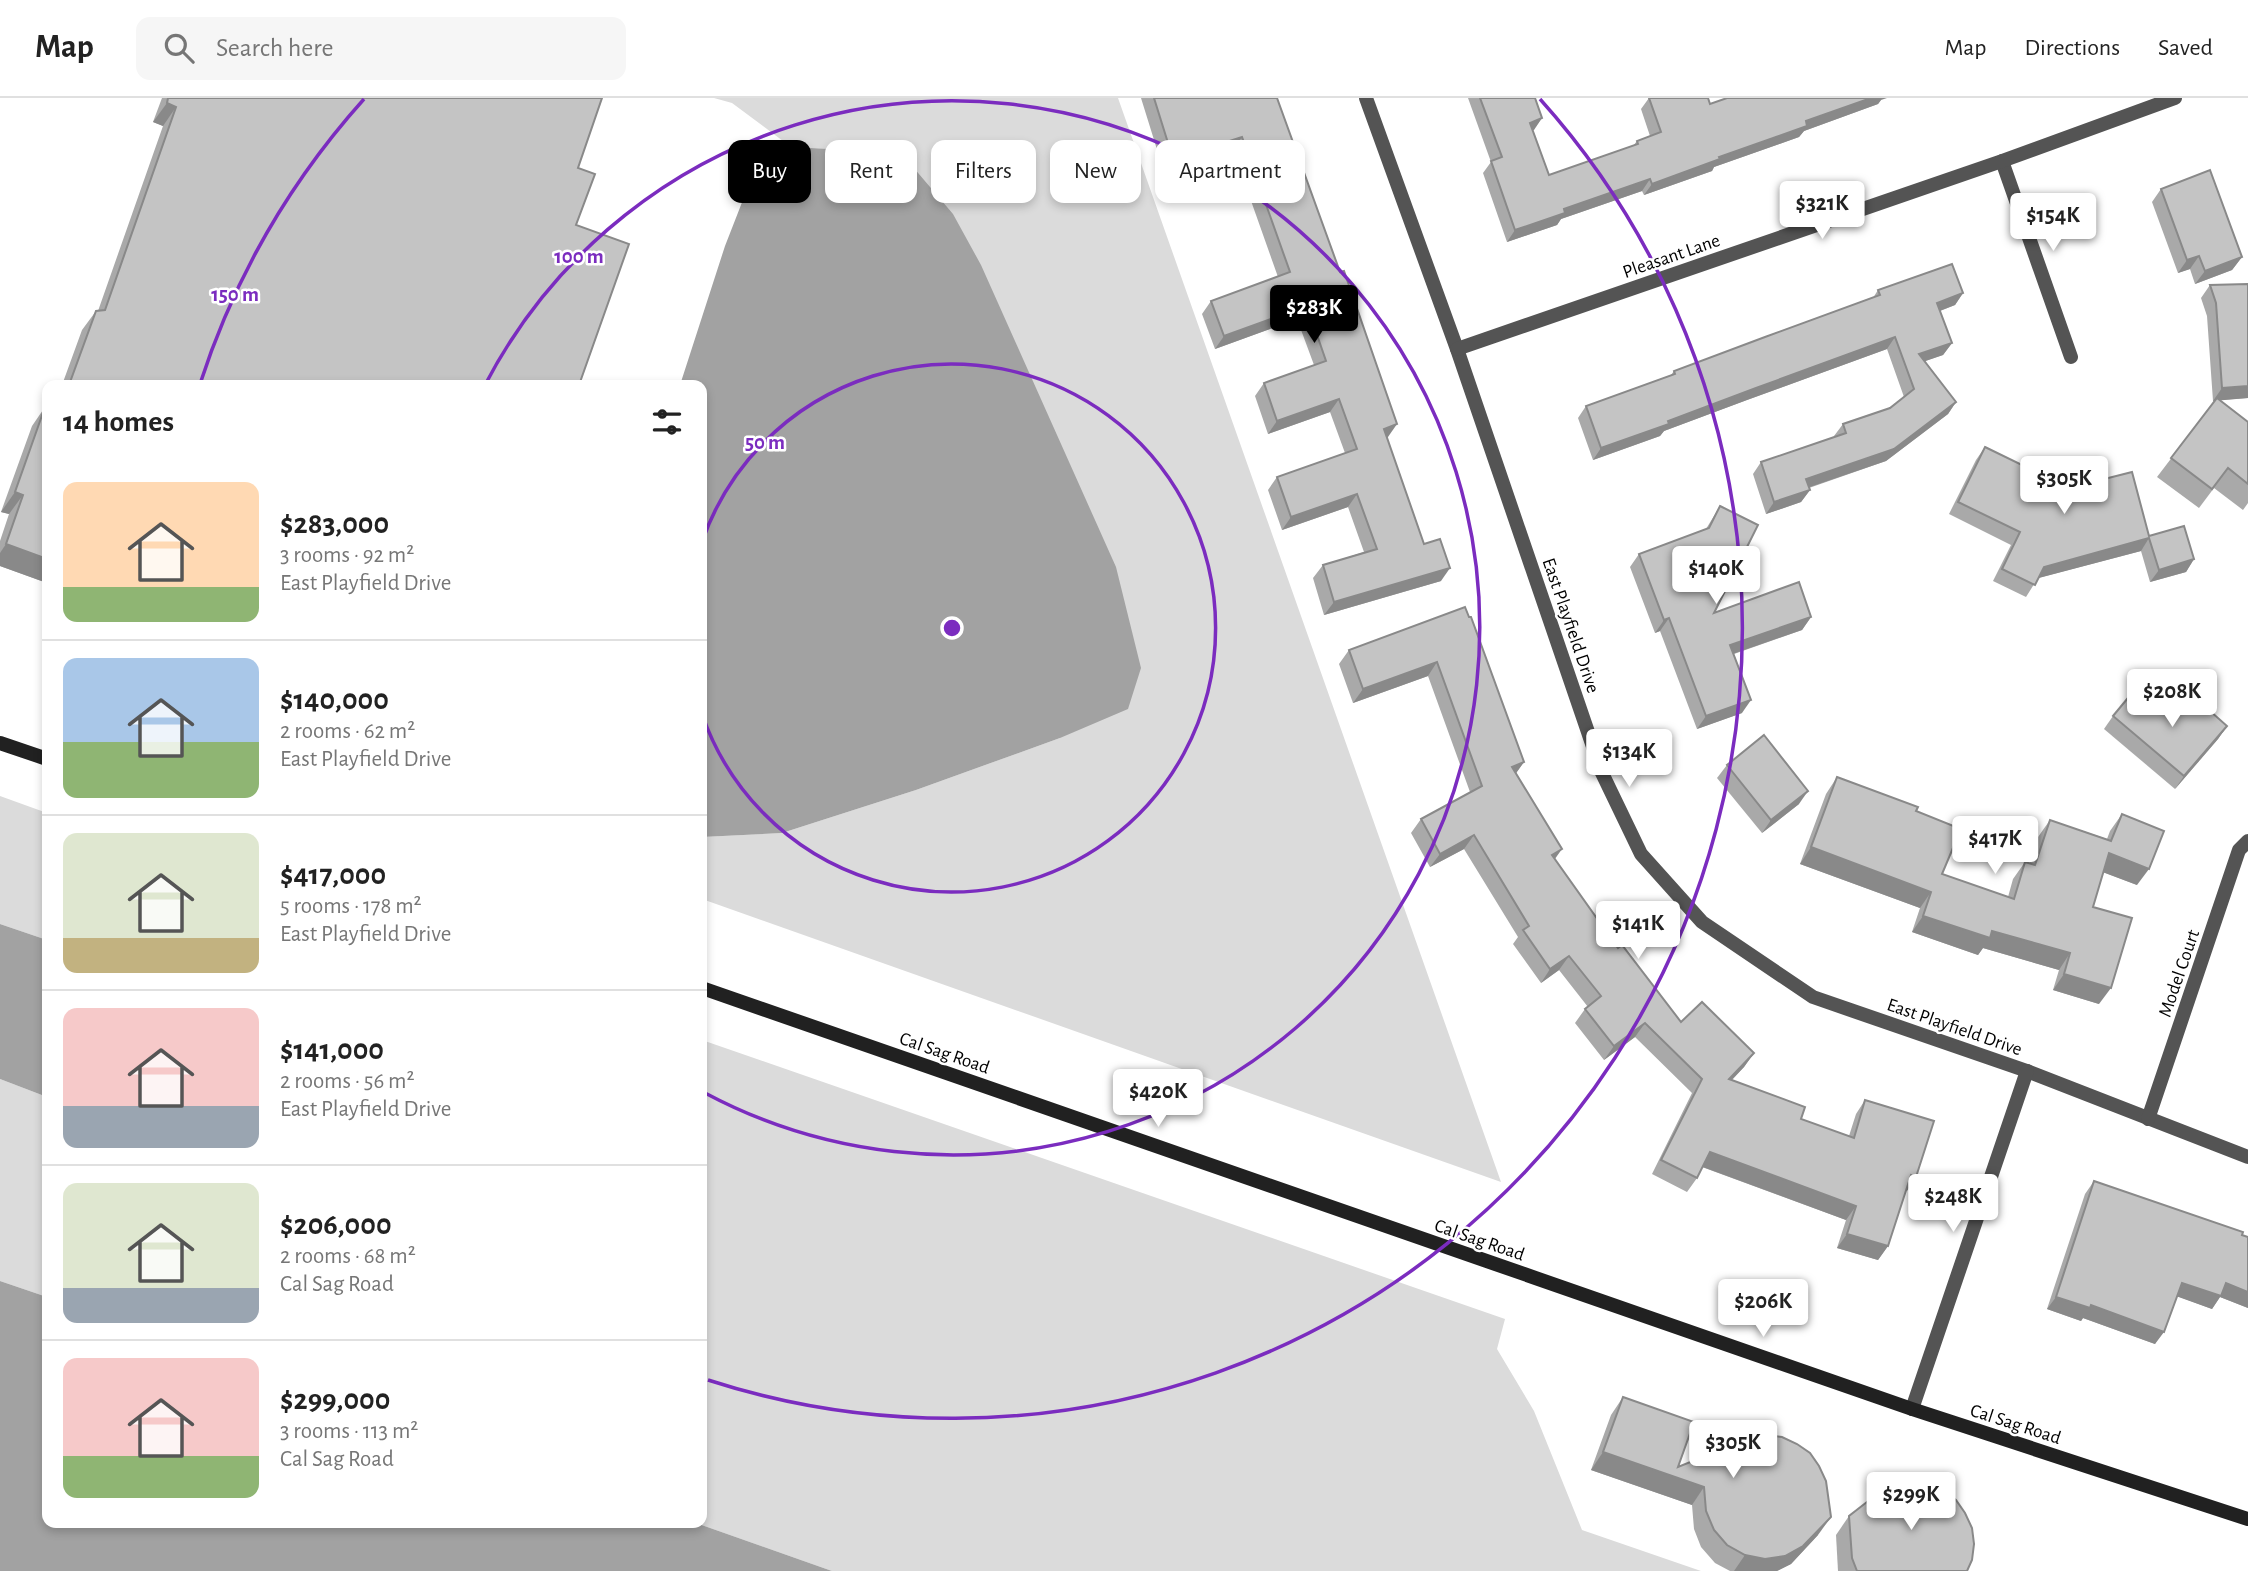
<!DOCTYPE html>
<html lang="en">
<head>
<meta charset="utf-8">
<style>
  :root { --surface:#fff; --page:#f6f6f6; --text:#222; --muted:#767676; --line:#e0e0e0; --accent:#000 }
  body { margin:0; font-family:"Alegreya Sans",sans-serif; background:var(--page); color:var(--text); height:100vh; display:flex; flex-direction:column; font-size:26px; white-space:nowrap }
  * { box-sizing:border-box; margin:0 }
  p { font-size:23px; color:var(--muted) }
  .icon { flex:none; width:38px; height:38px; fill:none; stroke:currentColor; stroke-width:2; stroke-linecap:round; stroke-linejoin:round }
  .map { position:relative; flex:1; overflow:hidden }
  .side { position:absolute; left:42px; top:282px; width:665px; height:1148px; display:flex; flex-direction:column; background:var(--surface); border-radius:14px; box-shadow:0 4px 10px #0003 }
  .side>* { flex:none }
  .top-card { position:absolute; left:728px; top:42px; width:665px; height:63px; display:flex; gap:14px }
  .price { position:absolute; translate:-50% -60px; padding:0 16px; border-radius:7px; background:#fff; color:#222; font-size:23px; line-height:46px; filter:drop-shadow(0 2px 4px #0008) }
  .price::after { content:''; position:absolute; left:50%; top:42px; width:21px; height:16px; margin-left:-10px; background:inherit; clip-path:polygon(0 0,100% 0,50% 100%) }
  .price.on { background:var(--accent); color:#fff }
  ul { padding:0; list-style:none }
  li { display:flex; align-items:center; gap:21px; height:175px; padding:0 21px }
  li+li { border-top:2px solid var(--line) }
  li span { display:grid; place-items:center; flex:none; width:196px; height:140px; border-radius:14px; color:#555 }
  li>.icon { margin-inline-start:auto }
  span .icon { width:84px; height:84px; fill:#fffc; stroke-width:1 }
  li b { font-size:30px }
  h2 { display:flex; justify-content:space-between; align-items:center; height:84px; padding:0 21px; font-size:30px }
  .tag { padding:0 24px; border-radius:14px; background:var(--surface); box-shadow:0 4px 10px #0003; font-size:24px; line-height:63px }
  .tag.on { background:var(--accent); color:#fff }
  header { display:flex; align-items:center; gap:42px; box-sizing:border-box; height:98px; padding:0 35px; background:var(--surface); border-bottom:2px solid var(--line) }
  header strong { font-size:33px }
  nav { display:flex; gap:38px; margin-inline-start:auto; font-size:24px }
  .search { width:490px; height:63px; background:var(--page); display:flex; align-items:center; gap:18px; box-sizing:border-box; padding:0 24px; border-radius:14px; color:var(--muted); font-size:26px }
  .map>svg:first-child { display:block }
</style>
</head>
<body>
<header>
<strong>Map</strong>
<div class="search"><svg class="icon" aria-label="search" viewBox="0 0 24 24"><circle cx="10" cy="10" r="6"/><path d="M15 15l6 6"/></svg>Search here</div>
<nav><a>Map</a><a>Directions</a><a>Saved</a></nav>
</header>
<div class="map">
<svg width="2248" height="1473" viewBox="0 0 2248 1473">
  <rect width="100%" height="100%" fill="#fff"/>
  <g fill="#dbdbdb">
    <path d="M714 0H1118L1501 1084 702 801V739L782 735 916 692 1060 640 850 52 791 49 732 5Z"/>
    <path d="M0 698 47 715V842L0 826Z"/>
    <path d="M702 942 1505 1221 1497 1251 1534 1313 1582 1432 1701 1473H832L696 1425 702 1424Z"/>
    <path d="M0 981 47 999V1199L0 1183Z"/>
  </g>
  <g fill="#a2a2a2">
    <path d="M791 49 850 52 913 69 953 116 981 167 1116 469 1141 570 1128 611 1060 640 916 692 782 735 702 739V287H680L725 148 755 71Z"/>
    <path d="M0 826 47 842V999L0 981Z"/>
    <path d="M0 1183 47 1199V1424L696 1425 832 1473H0Z"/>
  </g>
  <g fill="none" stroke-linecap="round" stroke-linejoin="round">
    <g stroke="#545454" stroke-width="14">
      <path d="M1366 0 1457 251 1602 675 1641 756 1702 824 1813 899 2027 973 2248 1059"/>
      <path d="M2002 63 2071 259"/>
      <path d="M1457 251 2002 63 2175 0"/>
      <path d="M2148 1021 2239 752 2248 743"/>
      <path d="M1912 1311 2027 973"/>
    </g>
    <g stroke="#212121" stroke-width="14">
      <path d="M0 645 47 661"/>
      <path d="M702 890 1912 1311 2248 1421"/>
    </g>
  </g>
  <g fill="#a9a9a9">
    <path d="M162 0H602L578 70 576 127 579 287H62L82 232 96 213H98L163 28 153 24Z"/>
    <path d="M1141 0H1277L1388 339H1387L1424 446 1441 483 1324 517 1313 480 1323 467 1364 454 1348 409 1282 432 1268 392 1277 379 1345 355 1330 314 1268 336 1255 298 1264 285 1314 267 1297 221 1215 251 1202 216 1211 203 1278 179 1233 52 1164 74Z"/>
    <path d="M1468 0H1535L1542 20 1533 32 1549 77 1633 48 1637 43 1650 38 1641 11 1649 0 1710 6 1881 2 1878 6 1804 33 1799 39 1714 69 1712 73 1644 97 1642 93 1561 121 1557 127 1507 144 1483 75 1491 64Z"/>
    <path d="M2161 91 2242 159 2232 172 2195 186 2190 171 2178 175 2152 104Z"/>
    <path d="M2248 186V300L2220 302 2248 324V405L2243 412 2214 390 2199 410 2157 379 2215 303H2213L2207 218 2201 200 2210 187Z"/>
    <path d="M1878 192 1963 195 1955 207 1940 213 1952 245 1943 257 1925 263 1956 304 1948 316 1886 363 1809 390 1810 392 1801 404 1766 416 1753 376 1761 364 1835 339 1834 338 1843 326 1890 310 1904 299 1887 251 1747 302 1664 333 1660 338 1593 362 1578 320 1586 308 1671 277 1674 273 1873 200Z"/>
    <path d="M45 309H47V485L0 468V443L9 416 1 414 32 328Z"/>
    <path d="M1985 349 2149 438 2194 461 2186 474 2150 484 2141 453 2038 480 2026 499 1993 483 2011 447 1949 416 1976 362Z"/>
    <path d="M1720 408 1714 515 1811 519 1802 532 1734 556 1742 615 1697 631 1660 533 1655 535 1630 469 1639 456 1706 431Z"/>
    <path d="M1465 509 1524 664 1516 675 1555 761 1618 850 1681 924 1754 955 1744 969 1732 982 1801 1021 1849 1038 1856 1016 1865 1002 1916 1079 1906 1093 1888 1148 1878 1162 1837 1150 1846 1122 1702 1069 1697 1080 1687 1094 1652 1076 1692 995 1635 939 1604 962 1575 925 1585 911 1588 909 1559 872 1541 885 1513 846 1518 839 1464 751 1430 769 1411 735 1421 721 1470 694 1428 578 1353 605 1339 566 1349 552Z"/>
    <path d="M2113 618 2227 628 2218 641 2175 691 2104 631Z"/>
    <path d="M1727 667 1799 706 1762 735 1717 680Z"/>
    <path d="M1837 679 1916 713 1942 776 2008 799 2013 781 2025 764 2029 766 2038 739 2050 722 2107 741 2110 733 2122 716 2137 787 2103 774 2093 809 2099 906 2053 892 2059 872 1983 850 1978 857 1912 834 1920 810 1800 766 1826 696Z"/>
    <path d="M2094 1083 2248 1139V1210L2220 1199 2212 1211 2177 1198 2155 1246 2083 1220 2081 1223 2047 1211 2085 1096Z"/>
    <path d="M1623 1299 1678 1369 1818 1437 1791 1466 1777 1473H1730L1715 1465 1701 1449 1694 1431 1692 1407 1591 1372 1611 1317Z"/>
    <path d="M1849 1418 1967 1473H1838L1836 1437Z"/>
  </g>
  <g fill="#898989">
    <path d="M1871 0H1887L1881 2 1878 6 1804 33 1799 39 1714 69 1712 73 1644 97 1652 86 1806 23Z"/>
    <path d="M167 5 176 9 163 28 153 24Z"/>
    <path d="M1542 20 1534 32 1522 36 1530 25Z"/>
    <path d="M1242 39 1233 52 1164 74 1173 61Z"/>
    <path d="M1650 81 1642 93 1561 121 1557 127 1507 144 1515 132 1564 111Z"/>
    <path d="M2199 158 2190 171 2178 175 2187 162Z"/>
    <path d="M2242 159 2232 172 2195 186 2205 173Z"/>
    <path d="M1963 195 1955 207 1929 217 1937 205Z"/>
    <path d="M1307 208 1297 221 1215 251 1224 238Z"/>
    <path d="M1895 239 1887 251 1747 302 1664 333 1660 338 1593 362 1601 350 1668 323 1756 290Z"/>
    <path d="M1952 245 1943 257 1911 268 1919 256Z"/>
    <path d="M2248 288V300L2213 303 2222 290Z"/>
    <path d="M1339 301 1330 314 1268 336 1277 323Z"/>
    <path d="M1956 304 1948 316 1886 363 1798 393 1806 381Z"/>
    <path d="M1397 326 1388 339 1375 344 1384 331Z"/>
    <path d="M1810 392 1801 404 1766 416 1774 404Z"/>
    <path d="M15 394 23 397 9 416 1 414Z"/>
    <path d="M1357 396 1348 409 1282 432 1291 419Z"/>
    <path d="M2149 440 2141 453 2035 481 2044 469Z"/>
    <path d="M6 446 47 461V485L0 468V455Z"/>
    <path d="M2194 461 2186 474 2150 484 2159 472Z"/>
    <path d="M1450 470 1441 483 1324 517 1334 504Z"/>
    <path d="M1811 519 1802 532 1721 560 1730 547Z"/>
    <path d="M1669 520 1660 533 1655 535 1664 522Z"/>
    <path d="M1437 564 1428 578 1353 605 1363 591Z"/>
    <path d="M1751 602 1742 615 1697 631 1706 618Z"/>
    <path d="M2227 628 2218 641 2175 691 2184 678Z"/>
    <path d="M1524 664 1514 678 1512 669Z"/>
    <path d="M1808 693 1799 706 1762 735 1771 722Z"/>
    <path d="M1474 737 1464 751 1430 769 1440 756Z"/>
    <path d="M1811 749 1931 794 1920 810 1800 766Z"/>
    <path d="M1562 751 1552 765V757Z"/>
    <path d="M2109 755 2149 771 2137 787 2097 772Z"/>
    <path d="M1923 818 1992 833 2070 855 2059 872 1983 850 1978 857 1912 834Z"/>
    <path d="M1569 858 1559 872 1541 885 1550 871Z"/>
    <path d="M2064 876 2111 890 2099 906 2053 892Z"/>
    <path d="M1645 925 1635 939 1604 962 1614 948Z"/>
    <path d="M1754 955 1744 969 1719 995 1729 981Z"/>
    <path d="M1710 1054 1856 1108 1846 1122 1700 1068Z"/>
    <path d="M1911 1077 1916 1079 1907 1093 1901 1091Z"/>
    <path d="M1847 1136 1888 1148 1878 1162 1837 1150Z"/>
    <path d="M2182 1185H2226L2248 1194V1210L2220 1199 2212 1211 2173 1197Z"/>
    <path d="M2056 1199 2091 1207 2164 1234 2155 1246 2083 1220 2081 1223 2047 1211Z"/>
    <path d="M1603 1354 1704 1389 1692 1407 1591 1372Z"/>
    <path d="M1831 1419 1818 1437 1791 1466 1777 1473H1734L1745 1457Z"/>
  </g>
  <g fill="#c4c4c4" stroke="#898989" stroke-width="2">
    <path d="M168 0H602L578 70 595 76 576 127 629 146 579 287H69L96 213 105 212 176 9 167 5Z"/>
    <path d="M1154 0H1277L1340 174 1344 173 1397 326 1384 331 1424 446 1440 441 1450 470 1334 504 1323 467 1377 451 1357 396 1291 419 1277 379 1357 351 1339 301 1277 323 1264 285 1326 263 1307 208 1224 238 1211 203 1290 174 1242 39 1173 61Z"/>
    <path d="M1480 0H1535L1542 20 1530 25 1549 77 1638 46 1637 43 1661 34 1649 0H1708L1710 6 1727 0H1871L1806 23 1807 28 1719 59 1720 61 1652 86 1650 81 1564 111 1565 115 1515 132 1491 63 1502 59Z"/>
    <path d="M2210 72 2242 159 2205 173 2199 158 2187 162 2161 91Z"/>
    <path d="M1952 166 1963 195 1937 205 1952 245 1919 256 1956 304 1894 351 1806 381 1810 392 1774 404 1761 364 1846 335 1843 326 1890 310 1914 291 1895 239 1756 290 1668 323 1669 326 1601 350 1586 308 1675 276 1674 273 1765 239 1880 197 1878 192Z"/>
    <path d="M2248 186V288L2222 290 2216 205 2210 187Z"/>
    <path d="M2217 300 2248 324V386L2228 370 2212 391 2171 360Z"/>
    <path d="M45 309H47V461L6 446 23 397 15 394Z"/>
    <path d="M1985 349 2069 390 2132 374 2149 438 2184 428 2194 461 2159 472 2149 440 2044 469 2035 487 2002 471 2020 434 1958 404Z"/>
    <path d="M1720 408 1758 427 1714 515 1799 484 1811 519 1730 547 1751 602 1706 618 1669 520 1664 522 1639 456 1709 430Z"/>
    <path d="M1465 509 1469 519H1471L1524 664 1512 669 1562 751 1552 757 1618 850 1622 847 1681 924 1702 904 1754 955 1729 981 1805 1009 1801 1021 1854 1040 1865 1002 1934 1023 1916 1079 1911 1077 1888 1148 1847 1136 1856 1108 1710 1054 1697 1080 1661 1062 1702 981 1645 925 1614 948 1585 911 1601 898 1569 858 1550 871 1523 832 1529 828 1474 737 1440 756 1421 721 1482 688 1437 564 1363 591 1349 552Z"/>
    <path d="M2137 589 2172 620 2192 597 2227 628 2184 678 2113 618Z"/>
    <path d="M1764 637 1808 693 1771 722 1727 667Z"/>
    <path d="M1837 679 1918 709 1916 713 1961 731 1942 776 2014 801 2025 764 2035 767 2050 722 2111 743 2122 716 2164 733 2149 771 2109 755 2093 809 2132 820 2111 890 2064 876 2070 855 1992 833 1990 840 1923 818 1931 794 1811 749Z"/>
    <path d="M2094 1083 2243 1134 2242 1137 2248 1139V1194L2226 1185 2221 1198 2182 1185 2164 1234 2091 1207 2090 1210 2056 1199Z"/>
    <path d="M1623 1299 1694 1324 1678 1369 1750 1340 1766 1337 1782 1339 1797 1346 1810 1355 1819 1368 1826 1383 1831 1419 1803 1448 1785 1458 1765 1461 1745 1457 1727 1447 1714 1432 1706 1413 1704 1389 1603 1354Z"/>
    <path d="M1912 1385 1927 1386 1942 1392 1956 1402 1965 1415 1972 1430 1974 1446 1972 1462 1967 1473H1857L1852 1460 1849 1418 1881 1393 1895 1387Z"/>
  </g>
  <g fill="none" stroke="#7b2cbf" stroke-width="3.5">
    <path d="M702 444A264 264 0 1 1 702 616"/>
    <path d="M485 287A527 527 0 1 1 705 995"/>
    <path d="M200 286A791 791 0 0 1 364 1M1540 1A791 791 0 0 1 708 1282"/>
  </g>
  <g text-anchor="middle" stroke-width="5" stroke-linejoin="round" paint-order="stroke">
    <g font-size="19" fill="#000" stroke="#fff">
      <text transform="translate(1671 157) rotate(-19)" y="7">Pleasant Lane</text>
      <text transform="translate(1572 527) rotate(71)" y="7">East Playfield Drive</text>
      <text transform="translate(2178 875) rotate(-71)" y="7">Model Court</text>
      <text transform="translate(1955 928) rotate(19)" y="7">East Playfield Drive</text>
      <text transform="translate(945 954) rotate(19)" y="7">Cal Sag Road</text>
      <text transform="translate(1480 1141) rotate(19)" y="7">Cal Sag Road</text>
      <text transform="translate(2016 1325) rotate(18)" y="7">Cal Sag Road</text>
    </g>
  </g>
  <circle cx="952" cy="530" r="10" fill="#7b2cbf" stroke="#fff" stroke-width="3.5"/>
  <g font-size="21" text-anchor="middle" font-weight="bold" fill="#7b2cbf" stroke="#fff" stroke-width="5" stroke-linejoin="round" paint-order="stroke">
    <text x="579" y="165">100 m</text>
    <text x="235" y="203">150 m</text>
    <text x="765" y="351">50 m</text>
  </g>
</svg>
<b class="price" style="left:1822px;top:143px">$321K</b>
<b class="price" style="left:2053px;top:155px">$154K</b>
<b class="price on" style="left:1314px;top:247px">$283K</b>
<b class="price" style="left:2064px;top:418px">$305K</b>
<b class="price" style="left:1716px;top:508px">$140K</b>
<b class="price" style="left:2172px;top:631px">$208K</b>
<b class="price" style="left:1629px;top:691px">$134K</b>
<b class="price" style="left:1995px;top:778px">$417K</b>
<b class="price" style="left:1638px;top:863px">$141K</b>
<b class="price" style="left:1158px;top:1031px">$420K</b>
<b class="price" style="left:1953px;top:1136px">$248K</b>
<b class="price" style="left:1763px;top:1241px">$206K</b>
<b class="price" style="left:1733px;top:1382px">$305K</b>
<b class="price" style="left:1911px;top:1434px">$299K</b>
<div class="top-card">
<a class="tag on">Buy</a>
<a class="tag">Rent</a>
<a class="tag">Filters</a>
<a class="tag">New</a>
<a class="tag">Apartment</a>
</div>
<section class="side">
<h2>14 homes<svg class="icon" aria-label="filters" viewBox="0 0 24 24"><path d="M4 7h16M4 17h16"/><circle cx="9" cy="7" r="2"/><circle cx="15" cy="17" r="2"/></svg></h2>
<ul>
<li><span style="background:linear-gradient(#ffd9b3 75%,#8fb573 0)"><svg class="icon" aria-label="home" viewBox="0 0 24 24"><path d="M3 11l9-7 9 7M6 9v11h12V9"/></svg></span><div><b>$283,000</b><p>3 rooms · 92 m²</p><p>East Playfield Drive</p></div></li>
<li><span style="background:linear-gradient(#a9c7e8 60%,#8fb573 0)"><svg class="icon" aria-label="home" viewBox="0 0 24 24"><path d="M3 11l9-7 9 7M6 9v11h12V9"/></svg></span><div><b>$140,000</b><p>2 rooms · 62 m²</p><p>East Playfield Drive</p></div></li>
<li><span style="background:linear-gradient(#dfe7d0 75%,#c2b280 0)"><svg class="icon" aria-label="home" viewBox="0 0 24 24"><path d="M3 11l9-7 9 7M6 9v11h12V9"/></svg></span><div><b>$417,000</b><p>5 rooms · 178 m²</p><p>East Playfield Drive</p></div></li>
<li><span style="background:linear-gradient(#f6c9c9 70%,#9aa5b1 0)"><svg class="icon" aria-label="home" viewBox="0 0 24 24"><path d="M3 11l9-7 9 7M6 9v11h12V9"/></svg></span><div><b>$141,000</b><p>2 rooms · 56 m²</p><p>East Playfield Drive</p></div></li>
<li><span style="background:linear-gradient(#dfe7d0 75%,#9aa5b1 0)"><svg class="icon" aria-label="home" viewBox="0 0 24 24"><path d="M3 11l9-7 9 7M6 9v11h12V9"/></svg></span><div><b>$206,000</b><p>2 rooms · 68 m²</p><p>Cal Sag Road</p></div></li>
<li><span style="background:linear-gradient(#f6c9c9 70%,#8fb573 0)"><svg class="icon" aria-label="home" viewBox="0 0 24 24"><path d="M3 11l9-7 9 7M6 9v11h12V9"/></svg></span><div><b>$299,000</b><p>3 rooms · 113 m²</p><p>Cal Sag Road</p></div></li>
</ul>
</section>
</div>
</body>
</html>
